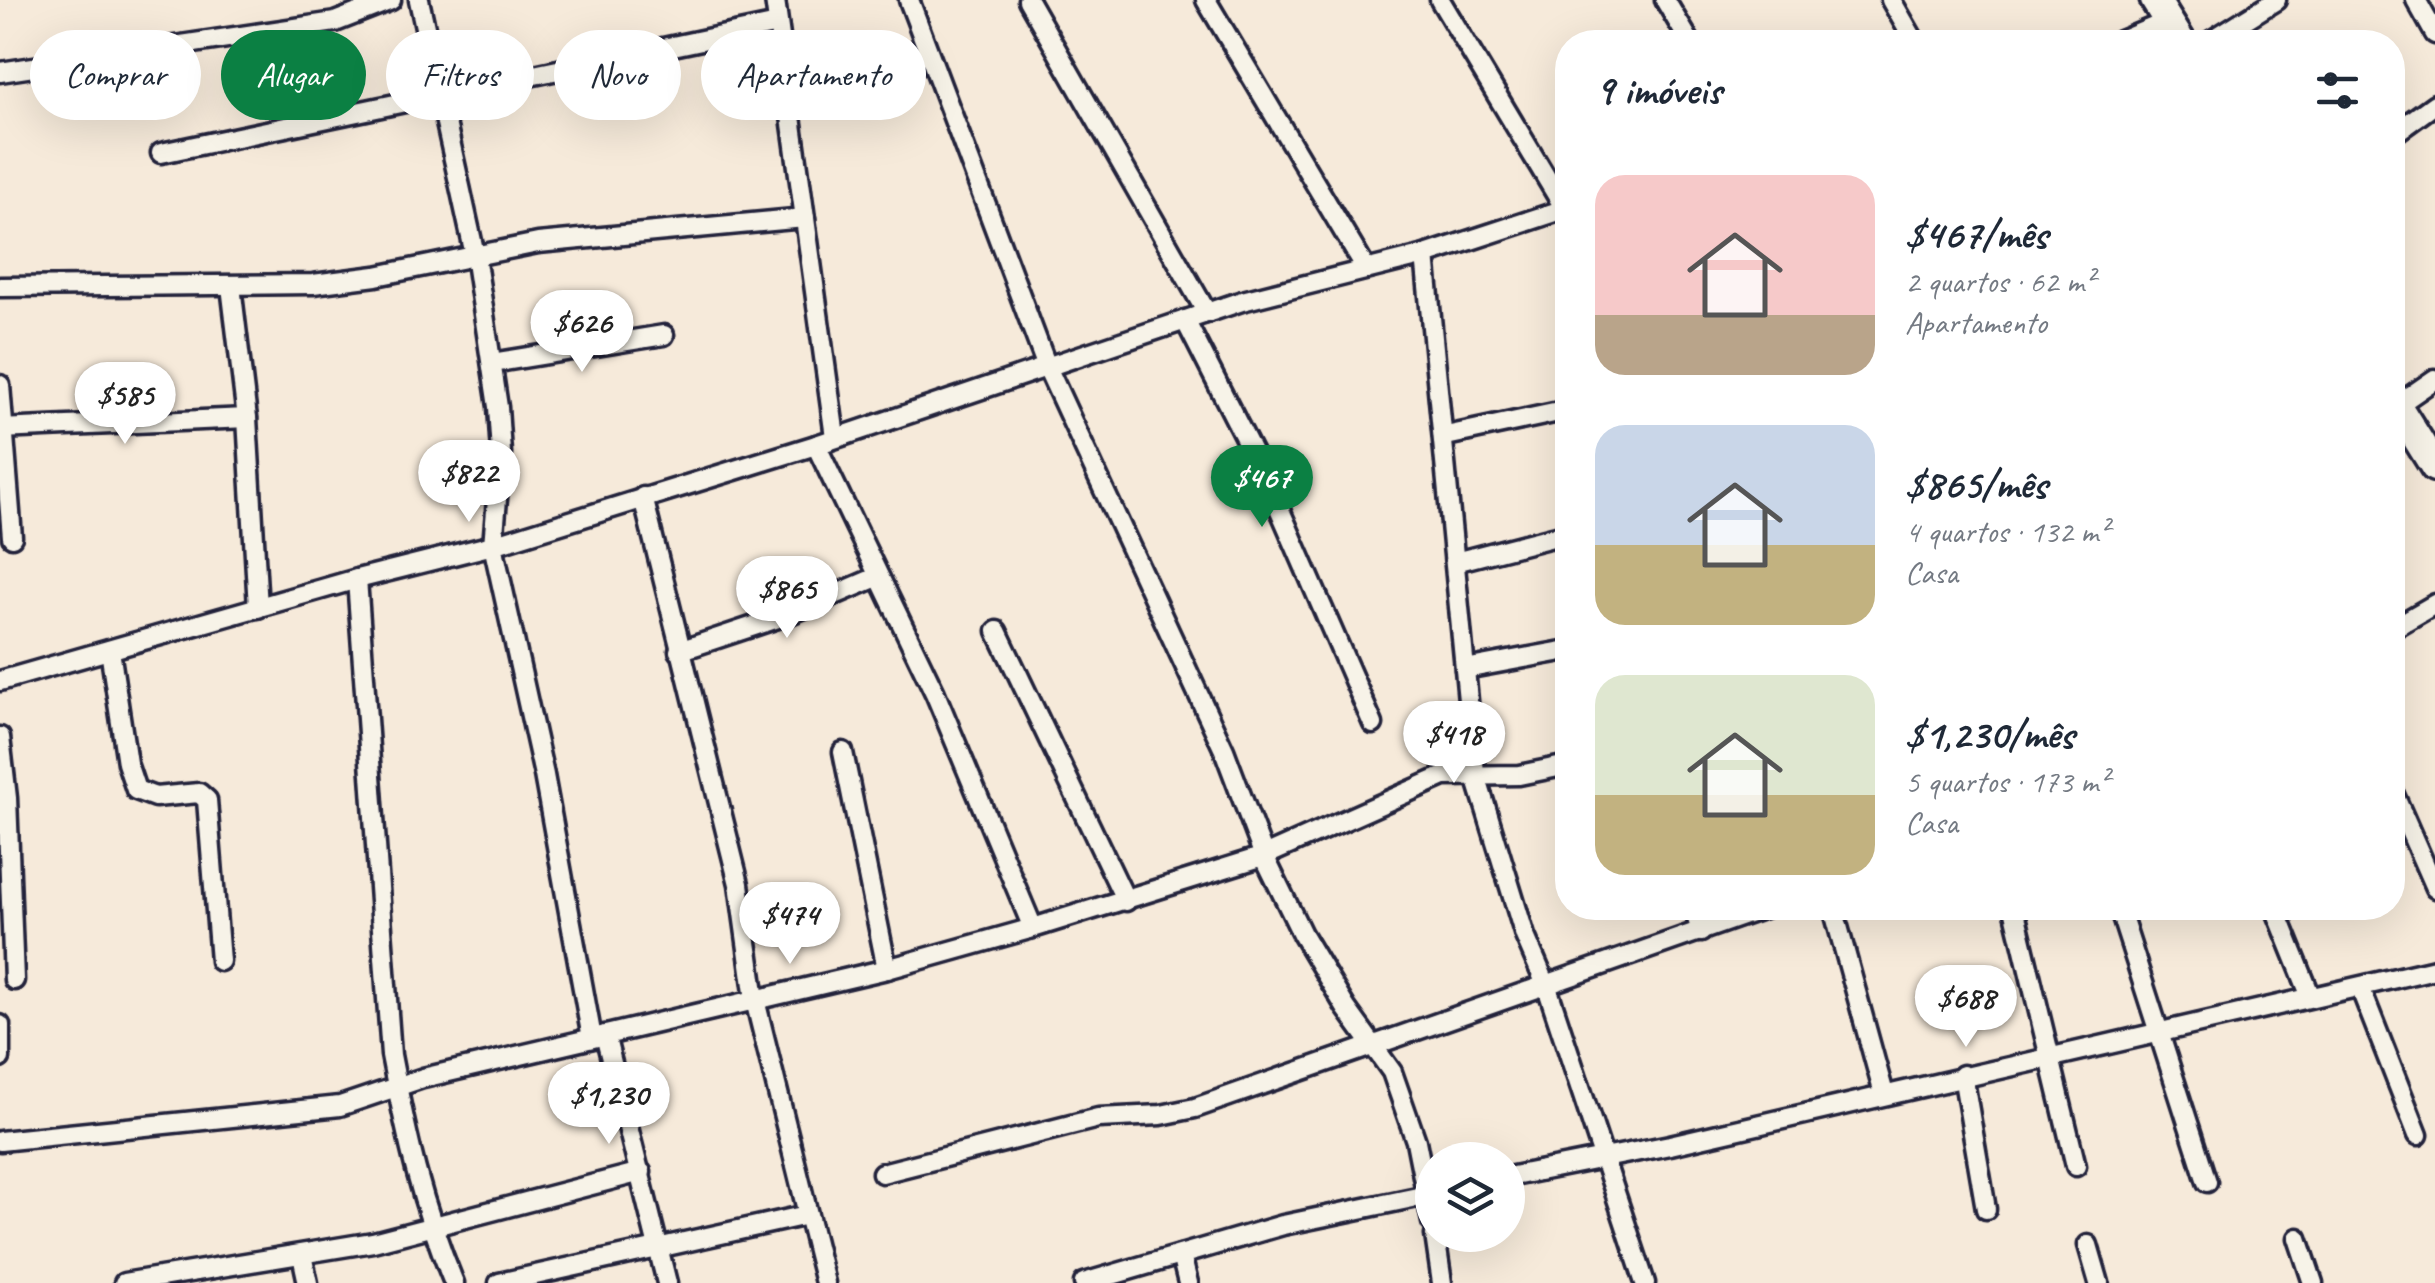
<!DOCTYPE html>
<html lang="pt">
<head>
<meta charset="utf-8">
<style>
  :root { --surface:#fff; --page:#f6f6f7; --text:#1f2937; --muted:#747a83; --accent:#0b8043 }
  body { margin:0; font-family:Caveat,sans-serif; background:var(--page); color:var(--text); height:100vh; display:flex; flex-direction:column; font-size:38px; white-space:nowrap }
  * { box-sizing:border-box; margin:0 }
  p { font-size:32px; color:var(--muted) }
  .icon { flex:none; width:55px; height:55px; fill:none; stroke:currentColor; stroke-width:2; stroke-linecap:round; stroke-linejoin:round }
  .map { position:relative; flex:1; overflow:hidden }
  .sheet { position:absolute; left:1555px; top:30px; width:850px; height:890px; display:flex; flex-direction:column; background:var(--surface); border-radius:40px; box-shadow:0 10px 40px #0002 }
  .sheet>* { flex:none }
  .hud { position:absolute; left:30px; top:30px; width:950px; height:90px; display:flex; gap:20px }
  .tools { position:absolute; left:1415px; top:1142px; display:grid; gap:20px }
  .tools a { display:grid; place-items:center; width:110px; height:110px; border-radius:50%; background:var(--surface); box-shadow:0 10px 40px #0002; font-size:50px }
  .price { position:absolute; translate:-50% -85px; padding:0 22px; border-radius:35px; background:#fff; color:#222; font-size:32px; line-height:65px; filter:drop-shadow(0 2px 5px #0008) }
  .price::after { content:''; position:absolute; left:50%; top:60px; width:30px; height:22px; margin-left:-15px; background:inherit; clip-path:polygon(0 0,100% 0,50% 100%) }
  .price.current { background:var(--accent); color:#fff }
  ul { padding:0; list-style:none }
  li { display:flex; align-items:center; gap:30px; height:250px; padding:0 40px }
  li span { display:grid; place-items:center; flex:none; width:280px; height:200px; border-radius:30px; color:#555 }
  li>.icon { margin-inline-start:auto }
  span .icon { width:120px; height:120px; fill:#fffc; stroke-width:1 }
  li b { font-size:42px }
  h2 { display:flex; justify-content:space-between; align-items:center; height:120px; padding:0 40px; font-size:42px }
  .pill { padding:0 35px; border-radius:45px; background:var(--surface); box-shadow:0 10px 40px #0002; font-size:35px; line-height:90px }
  .pill.current { background:var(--accent); color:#fff }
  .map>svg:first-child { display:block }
</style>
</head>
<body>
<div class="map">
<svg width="2435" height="1283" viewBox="0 0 2435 1283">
  <rect width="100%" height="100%" fill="#f6eada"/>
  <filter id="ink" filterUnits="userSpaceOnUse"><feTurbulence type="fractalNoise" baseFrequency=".01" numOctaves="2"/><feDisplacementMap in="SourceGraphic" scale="20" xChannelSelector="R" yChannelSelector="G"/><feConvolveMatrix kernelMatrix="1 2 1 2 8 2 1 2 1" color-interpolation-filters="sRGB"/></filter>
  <g filter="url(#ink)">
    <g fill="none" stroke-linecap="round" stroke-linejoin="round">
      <defs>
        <g id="street">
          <path d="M419 0 475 255 498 407 501 453 493 545 544 775 592 1038"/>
          <path d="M775 0 835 437"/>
          <path d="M909 0 1047 367 1224 750 1264 856 1302 934 1346 1008 1392 1072 1416 1141 1432 1222"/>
          <path d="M1028 0 1207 313"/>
          <path d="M1206 0 1366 269"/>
          <path d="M1440 0 1565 209"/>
          <path d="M1665 0 1690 42"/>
          <path d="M1891 0 1915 42"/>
          <path d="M2416 0 2435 34"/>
          <path d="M2118 42 2168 21"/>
          <path d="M2209 42 2276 0"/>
          <path d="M0 72 335 22 391 0"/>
          <path d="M2392 135 2435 104"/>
          <path d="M161 153 778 24"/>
          <path d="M1425 255 1475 773 1525 936 1547 987 1645 1283"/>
          <path d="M231 286 247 418 258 608"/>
          <path d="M0 287 313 284 376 276 538 243 805 218"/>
          <path d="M1185 320 1269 485 1373 724"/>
          <path d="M492 363 664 335"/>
          <path d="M0 385 12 537"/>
          <path d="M2396 406 2435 379"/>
          <path d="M0 429 247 418"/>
          <path d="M1446 436 1568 410"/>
          <path d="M816 445 935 693 1033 928"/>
          <path d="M643 497 739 884 755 1000 825 1283"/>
          <path d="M1455 562 1568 533"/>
          <path d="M357 579 391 1055C407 1139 421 1203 454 1283"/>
          <path d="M2392 629 2435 604"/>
          <path d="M997 631 1126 901"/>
          <path d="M110 650 127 763 136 790 155 797 199 793 207 800 220 961"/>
          <path d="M679 651 790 614 877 577"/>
          <path d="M1465 669 1568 650"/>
          <path d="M0 681 357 579 493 545 816 445 1242 301 1425 255 1568 208"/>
          <path d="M0 737 7 798 14 980"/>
          <path d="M843 752 887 969"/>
          <path d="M2392 790 2435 888"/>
          <path d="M1694 908 1701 932"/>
          <path d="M1833 908 1884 1094"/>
          <path d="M2014 908 2076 1166"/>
          <path d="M2119 908 2207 1182"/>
          <path d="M2275 908 2311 997"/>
          <path d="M2360 987 2418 1135"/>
          <path d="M0 1025V1058"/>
          <path d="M605 1035 667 1283"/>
          <path d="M1963 1075 1986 1209"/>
          <path d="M0 1141 340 1106 423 1078 887 969 1033 928 1264 856 1444 776 1519 775 1568 765"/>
          <path d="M882 1173 1098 1118 1161 1115 1195 1108 1765 908"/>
          <path d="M1508 1177 1670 1145 2435 969"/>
          <path d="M1435 1235 1442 1283"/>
          <path d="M2298 1238 2313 1283"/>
          <path d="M2088 1245 2099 1283"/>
          <path d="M302 1255 308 1283"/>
          <path d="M1181 1255 1188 1283"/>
          <path d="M124 1283 373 1242 641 1172"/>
          <path d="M499 1283 807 1215"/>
          <path d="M1084 1283 1283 1225 1432 1194"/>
        </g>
        <g id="secondary">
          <path d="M2155 0 2181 42"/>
          <path d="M2392 398 2435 467"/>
        </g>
      </defs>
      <use href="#street" stroke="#22223b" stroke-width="25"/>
      <use href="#secondary" stroke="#22223b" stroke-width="35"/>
      <use href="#street" stroke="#f7f3e8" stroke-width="18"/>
      <use href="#secondary" stroke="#f7f3e8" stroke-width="28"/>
    </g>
  </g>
</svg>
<div class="tools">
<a><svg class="icon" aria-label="layers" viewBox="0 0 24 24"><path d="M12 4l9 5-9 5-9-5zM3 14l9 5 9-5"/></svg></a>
</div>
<b class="price" style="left:582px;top:375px">$626</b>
<b class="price" style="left:125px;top:447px">$585</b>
<b class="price" style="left:469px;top:525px">$822</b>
<b class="price current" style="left:1262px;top:530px">$467</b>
<b class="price" style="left:787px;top:641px">$865</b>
<b class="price" style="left:1454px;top:786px">$418</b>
<b class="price" style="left:790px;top:967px">$474</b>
<b class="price" style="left:1966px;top:1050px">$688</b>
<b class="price" style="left:609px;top:1147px">$1,230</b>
<div class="hud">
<a class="pill">Comprar</a>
<a class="pill current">Alugar</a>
<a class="pill">Filtros</a>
<a class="pill">Novo</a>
<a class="pill">Apartamento</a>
</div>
<section class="sheet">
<h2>9 imóveis<svg class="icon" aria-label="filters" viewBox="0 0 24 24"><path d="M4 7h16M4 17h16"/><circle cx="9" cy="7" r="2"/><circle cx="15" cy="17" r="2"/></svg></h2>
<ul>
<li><span style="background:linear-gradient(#f6c9c9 70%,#b9a48a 0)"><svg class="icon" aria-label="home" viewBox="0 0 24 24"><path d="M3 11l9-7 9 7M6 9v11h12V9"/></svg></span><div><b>$467/mês</b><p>2 quartos · 62 m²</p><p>Apartamento</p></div></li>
<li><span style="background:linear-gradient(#c9d6e8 60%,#c2b280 0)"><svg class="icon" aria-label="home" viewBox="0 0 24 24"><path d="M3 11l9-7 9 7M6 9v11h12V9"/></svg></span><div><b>$865/mês</b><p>4 quartos · 132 m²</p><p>Casa</p></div></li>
<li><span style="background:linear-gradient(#dfe7d0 60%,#c2b280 0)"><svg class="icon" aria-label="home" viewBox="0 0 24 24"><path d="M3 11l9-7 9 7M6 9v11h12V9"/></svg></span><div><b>$1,230/mês</b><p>5 quartos · 173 m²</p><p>Casa</p></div></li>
</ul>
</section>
</div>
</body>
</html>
